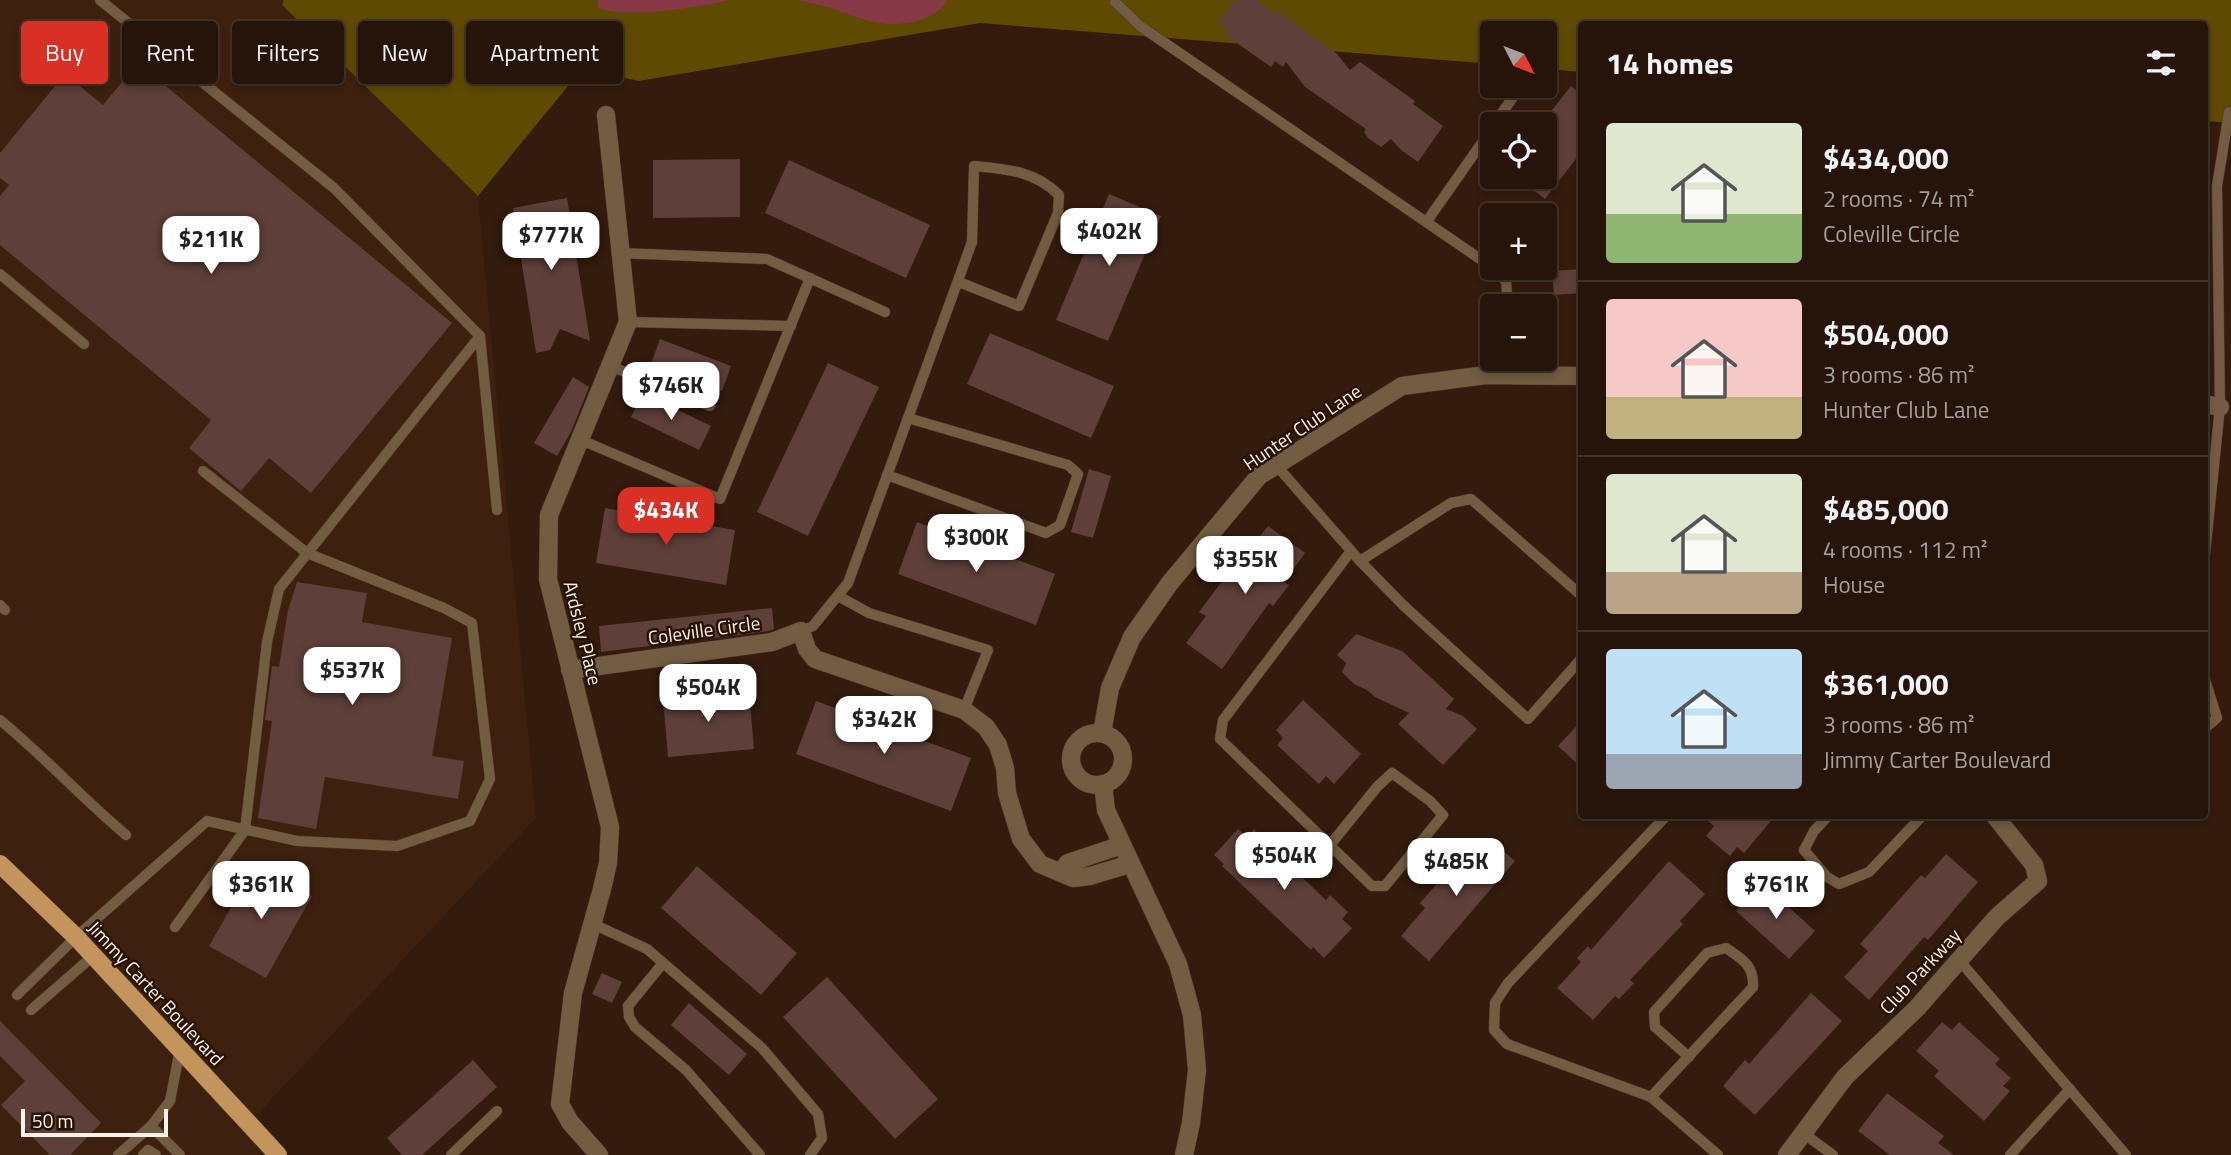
<!DOCTYPE html>
<html lang="en">
<head>
<meta charset="utf-8">
<style>
  :root { --surface:#26140a; --page:#2e1d13; --text:#f1f3f6; --muted:#a49e9c; --line:#42332b; --accent:#d93025 }
  body { margin:0; font-family:"Titillium Web",sans-serif; background:var(--page); color:var(--text); height:100vh; display:flex; flex-direction:column; font-size:26px; white-space:nowrap }
  * { box-sizing:border-box; margin:0 }
  p { font-size:23px; color:var(--muted) }
  .icon { flex:none; width:38px; height:38px; fill:none; stroke:currentColor; stroke-width:2; stroke-linecap:round; stroke-linejoin:round }
  .map { position:relative; flex:1; overflow:hidden }
  .drawer { position:absolute; left:1578px; top:21px; width:630px; height:798px; display:flex; flex-direction:column; background:var(--surface); border-radius:7px; box-shadow:0 4px 10px #0003,0 0 0 2px var(--line) }
  .drawer>* { flex:none }
  .banner { position:absolute; left:21px; top:21px; width:665px; height:63px; display:flex; gap:14px }
  .needle { width:46px; rotate:132deg }
  .buttons { position:absolute; left:1480px; top:21px; display:grid; gap:14px }
  .buttons a { display:grid; place-items:center; width:77px; height:77px; border-radius:7px; background:var(--surface); box-shadow:0 4px 10px #0003,0 0 0 2px var(--line); font-size:35px }
  .scale { position:absolute; left:21px; bottom:18px; width:147px; box-sizing:border-box; padding-left:7px; border:4px solid #fdf0e8; border-top:0; font-size:19px; line-height:24px; white-space:nowrap; color:#fdf0e8; -webkit-text-stroke:5px #281204; paint-order:stroke }
  .price { position:absolute; translate:-50% -60px; padding:0 16px; border-radius:14px; background:#fff; color:#222; font-size:23px; line-height:46px; filter:drop-shadow(0 2px 4px #0008) }
  .price::after { content:''; position:absolute; left:50%; top:42px; width:21px; height:16px; margin-left:-10px; background:inherit; clip-path:polygon(0 0,100% 0,50% 100%) }
  .price.current { background:var(--accent); color:#fff }
  ul { padding:0; list-style:none }
  li { display:flex; align-items:center; gap:21px; height:175px; padding:0 28px }
  li+li { border-top:2px solid var(--line) }
  li span { display:grid; place-items:center; flex:none; width:196px; height:140px; border-radius:7px; color:#555 }
  li>.icon { margin-inline-start:auto }
  span .icon { width:84px; height:84px; fill:#fffc; stroke-width:1 }
  li b { font-size:30px }
  h2 { display:flex; justify-content:space-between; align-items:center; height:84px; padding:0 28px; font-size:30px }
  .tag { padding:0 24px; border-radius:7px; background:var(--surface); box-shadow:0 4px 10px #0003,0 0 0 2px var(--line); font-size:24px; line-height:63px }
  .tag.current { background:var(--accent); color:#fff }
  .map>svg:first-child { display:block }
</style>
</head>
<body>
<div class="map">
<svg width="2231" height="1155" viewBox="0 0 2231 1155">
  <rect width="100%" height="100%" fill="#331b0d"/>
  <path fill="#3e200e" d="M0 0H284L282 5 478 196 536 818 249 1123 277 1155H0Z"/>
  <path fill="#5e4a00" d="M284 0H2231V123L2205 121V24H1582V72L1545 69V33H1493V64L980 23 639 81 582 69 478 196 282 5Z"/>
  <g fill="#883948">
    <path d="M598 0H728C705 7 616 20 598 7Z"/>
    <path d="M796 0H948C933 24 894 28 869 21 855 17 841 11 828 7 817 4 806 2 796 0Z"/>
  </g>
  <g fill="#5e3f39">
    <path d="M1235 0H1256L1274 13 1276 10 1336 53 1350 70 1360 62 1415 101 1413 104 1443 126 1418 162 1401 150 1391 139 1381 147 1368 138 1364 132 1366 129 1305 87 1286 62 1283 67 1275 61 1271 67 1224 34 1228 29 1219 22Z"/>
    <path d="M138 63 452 323 311 493 269 458 241 491 189 448 211 420 0 245V196L9 185 0 178V153L65 74 103 105Z"/>
    <path d="M1571 86 1582 95V151L1545 199 1517 177H1545V119Z"/>
    <path d="M740 159V217L653 218V160Z"/>
    <path d="M789 160 930 225 906 278 765 213Z"/>
    <path d="M1109 194 1161 216 1108 341 1056 320Z"/>
    <path d="M567 198 590 341 560 329 550 350 536 353 513 208Z"/>
    <path d="M1582 269V293L1554 295 1552 271Z"/>
    <path d="M990 333 1114 386 1091 438 967 384Z"/>
    <path d="M660 339 731 366 722 391 651 364Z"/>
    <path d="M828 363 879 387 808 536 757 512Z"/>
    <path d="M573 377 589 387 571 432 557 456 534 443Z"/>
    <path d="M643 393 711 426 699 450 631 417Z"/>
    <path d="M1089 469 1111 476 1093 538 1071 532Z"/>
    <path d="M605 508 735 530 726 585 596 563Z"/>
    <path d="M917 522 1055 574 1036 625 898 574Z"/>
    <path d="M1268 526 1305 553 1284 582 1289 585 1273 606 1269 603 1222 669 1186 643 1206 616 1199 612 1243 553 1245 555Z"/>
    <path d="M297 582 367 593 362 622 452 638 432 756 464 761 458 799 325 777 316 829 258 818 272 721 265 720 272 666 279 667 288 610Z"/>
    <path d="M772 608 774 629 769 631 601 652 599 626Z"/>
    <path d="M1356 634 1402 651 1454 699 1446 709 1463 716 1477 729 1443 765 1398 724 1409 713 1375 697 1367 690 1354 684 1342 672 1346 663 1337 655Z"/>
    <path d="M749 691 754 749 668 757 663 698Z"/>
    <path d="M1303 700 1361 754 1334 784 1326 776 1319 784 1277 745 1283 738 1276 730Z"/>
    <path d="M816 701 971 758 951 811 796 754Z"/>
    <path d="M1582 720V768L1558 746Z"/>
    <path d="M1702 816H1775L1744 853 1737 847 1730 856 1706 836 1714 826Z"/>
    <path d="M1238 829 1247 837 1254 829 1266 841 1265 842 1326 900 1330 895 1348 912 1342 919 1352 928 1324 958 1313 947 1311 950 1222 866 1224 864 1214 855Z"/>
    <path d="M1488 838 1515 861 1429 961 1401 936 1425 908 1420 903 1456 862 1462 867Z"/>
    <path d="M1946 854 1978 882 1928 940 1924 937 1869 1000 1844 977 1868 951 1860 944 1921 875 1925 878Z"/>
    <path d="M1669 861 1705 894 1680 921 1683 924 1630 980 1634 983 1619 999 1615 996 1593 1020 1557 988 1581 962 1577 958 1588 946 1591 950Z"/>
    <path d="M256 864 312 896 266 978 209 946Z"/>
    <path d="M697 866 797 953 761 995 661 908Z"/>
    <path d="M1762 883 1815 931 1789 959 1736 911Z"/>
    <path d="M602 973 622 982 612 1003 592 994Z"/>
    <path d="M827 977 938 1099 895 1139 783 1017Z"/>
    <path d="M1811 993 1842 1021 1755 1115 1723 1086 1745 1060 1749 1064Z"/>
    <path d="M689 1003 747 1054 729 1075 671 1025Z"/>
    <path d="M0 1021 101 1123 70 1155H50L1 1105 25 1081 0 1056Z"/>
    <path d="M1942 1022 1952 1030 1959 1022 2000 1059 1995 1064 2011 1078 2003 1086 2010 1091 1984 1121 1934 1076 1939 1071 1916 1051Z"/>
    <path d="M473 1060 497 1087 422 1155H402L387 1138Z"/>
    <path d="M1887 1093 1944 1136 1938 1143 1954 1155H1890L1858 1131Z"/>
  </g>
  <g fill="none" stroke-linecap="round" stroke-linejoin="round">
    <defs>
      <g id="service">
        <path d="M100 0 334 188 480 336 497 510"/>
        <path d="M1115 2 1140 26 1486 263 1506 281 1508 306"/>
        <path d="M1494 124 1521 86"/>
        <path d="M1427 221 1493 127"/>
        <path d="M620 253 767 259 885 312"/>
        <path d="M0 274 84 344"/>
        <path d="M628 322 791 326"/>
        <path d="M1514 359 1515 375"/>
        <path d="M610 366 710 406"/>
        <path d="M581 440 720 499 810 278"/>
        <path d="M1276 465 1360 561 1403 605 1528 719 1582 658"/>
        <path d="M887 475 1046 533 1060 525 1078 474 1068 465 908 418"/>
        <path d="M2205 554 2220 407 2217 186 2229 112"/>
        <path d="M1360 561 1451 503 1471 499 1582 596"/>
        <path d="M838 596 869 613 988 650 964 710"/>
        <path d="M0 605 5 610"/>
        <path d="M801 631 813 626 848 583 972 242 974 166C1007 169 1035 171 1059 195L1058 213 1019 306 959 282"/>
        <path d="M2205 680 2217 718 2205 728"/>
        <path d="M0 720C44 756 82 798 126 835"/>
        <path d="M1666 816 1508 983 1495 1003 1494 1030 1507 1044 1651 1097 1718 1155"/>
        <path d="M1828 816 1814 831 1804 850 1827 877 1839 884 1869 872 1922 816"/>
        <path d="M1330 845 1377 787 1392 773 1430 801 1443 815 1385 886H1372L1220 739 1223 720 1351 551"/>
        <path d="M591 923 647 949 762 1048 818 1114 822 1138 810 1155"/>
        <path d="M175 927 245 830 267 642 279 589 480 336"/>
        <path d="M1959 960 2126 1155"/>
        <path d="M663 963 628 1006 629 1017 635 1027 686 1070 760 1155"/>
        <path d="M17 995 76 937 207 821 297 841 397 846 470 821 490 779 472 623 444 608 307 553 203 471"/>
        <path d="M31 1010 93 956"/>
        <path d="M1651 1097 1753 987C1754 965 1743 960 1726 948L1707 953 1654 1012 1655 1027 1689 1057"/>
        <path d="M151 1126 180 1155"/>
        <path d="M1803 1133 1833 1155"/>
        <path d="M118 1155 151 1126 170 1101 180 1049"/>
        <path d="M143 1155 148 1150 156 1155"/>
        <path d="M451 1155 497 1111"/>
        <path d="M2010 1155 2070 1089"/>
      </g>
      <g id="minor">
        <path d="M2205 404 2220 407"/>
        <path d="M570 670 772 642 801 631 807 649 815 659 964 710 986 727 998 745 1005 768 1007 793 1021 839 1040 864 1073 878 1090 876 1130 864"/>
        <circle cx="1097" cy="759" r="26"/>
        <path d="M1102 733 1110 688 1132 637 1169 584 1259 476 1402 386 1486 375 1582 376"/>
        <path d="M1103 784 1106 810 1178 964 1192 1015 1197 1070 1191 1123 1184 1155"/>
        <path d="M1062 871 1068 863 1122 845"/>
        <path d="M599 1155 570 1122 560 1104 573 993 602 889 608 863 610 827 548 579 549 515 628 322 606 115"/>
        <path d="M1787 1155 1845 1077 1917 1008 1997 917 2038 881 2034 865 1995 816"/>
      </g>
      <path id="primary" d="M0 864 76 937 278 1155"/>
    </defs>
    <use href="#service" stroke="#4f392c" stroke-width="11"/>
    <use href="#minor" stroke="#4f392c" stroke-width="19"/>
    <use href="#primary" stroke="#4f392c" stroke-width="19"/>
    <use href="#service" stroke="#725c42" stroke-width="10"/>
    <use href="#minor" stroke="#725c42" stroke-width="18"/>
    <use href="#primary" stroke="#c3955d" stroke-width="18"/>
  </g>
  <g text-anchor="middle" stroke-width="5" stroke-linejoin="round" paint-order="stroke">
    <g font-size="19" fill="#fdf0e8" stroke="#281204">
      <text transform="translate(1302 427) rotate(-34)" y="7">Hunter Club Lane</text>
      <text transform="translate(704 630) rotate(-8)" y="7">Coleville Circle</text>
      <text transform="translate(583 633) rotate(76)" y="7">Ardsley Place</text>
      <text transform="translate(1920 971) rotate(-47)" y="7">Club Parkway</text>
      <text transform="translate(156 993) rotate(47)" y="7">Jimmy Carter Boulevard</text>
    </g>
  </g>
</svg>
<div class="buttons">
<a><svg class="needle" viewBox="-14 -14 28 28"><path d="M0-13l5 13h-10z" fill="#e53935"/><path d="M0 13l5-13h-10z" fill="#a49e9c"/></svg></a>
<a><svg class="icon" aria-label="locate" viewBox="0 0 24 24"><circle cx="12" cy="12" r="6"/><path d="M12 2v4M12 18v4M2 12h4M18 12h4"/></svg></a>
<a>+</a>
<a>−</a>
</div>
<div class="scale">50 m</div>
<b class="price" style="left:1109px;top:268px">$402K</b>
<b class="price" style="left:551px;top:272px">$777K</b>
<b class="price" style="left:211px;top:276px">$211K</b>
<b class="price" style="left:671px;top:422px">$746K</b>
<b class="price current" style="left:666px;top:547px">$434K</b>
<b class="price" style="left:976px;top:574px">$300K</b>
<b class="price" style="left:1245px;top:596px">$355K</b>
<b class="price" style="left:352px;top:707px">$537K</b>
<b class="price" style="left:708px;top:724px">$504K</b>
<b class="price" style="left:884px;top:756px">$342K</b>
<b class="price" style="left:1284px;top:892px">$504K</b>
<b class="price" style="left:1456px;top:898px">$485K</b>
<b class="price" style="left:261px;top:921px">$361K</b>
<b class="price" style="left:1776px;top:921px">$761K</b>
<div class="banner">
<a class="tag current">Buy</a>
<a class="tag">Rent</a>
<a class="tag">Filters</a>
<a class="tag">New</a>
<a class="tag">Apartment</a>
</div>
<section class="drawer">
<h2>14 homes<svg class="icon" aria-label="filters" viewBox="0 0 24 24"><path d="M4 7h16M4 17h16"/><circle cx="9" cy="7" r="2"/><circle cx="15" cy="17" r="2"/></svg></h2>
<ul>
<li><span style="background:linear-gradient(#dfe7d0 65%,#8fb573 0)"><svg class="icon" aria-label="home" viewBox="0 0 24 24"><path d="M3 11l9-7 9 7M6 9v11h12V9"/></svg></span><div><b>$434,000</b><p>2 rooms · 74 m²</p><p>Coleville Circle</p></div></li>
<li><span style="background:linear-gradient(#f6c9c9 70%,#c2b280 0)"><svg class="icon" aria-label="home" viewBox="0 0 24 24"><path d="M3 11l9-7 9 7M6 9v11h12V9"/></svg></span><div><b>$504,000</b><p>3 rooms · 86 m²</p><p>Hunter Club Lane</p></div></li>
<li><span style="background:linear-gradient(#dfe7d0 70%,#b9a48a 0)"><svg class="icon" aria-label="home" viewBox="0 0 24 24"><path d="M3 11l9-7 9 7M6 9v11h12V9"/></svg></span><div><b>$485,000</b><p>4 rooms · 112 m²</p><p>House</p></div></li>
<li><span style="background:linear-gradient(#bfe0f5 75%,#9aa5b1 0)"><svg class="icon" aria-label="home" viewBox="0 0 24 24"><path d="M3 11l9-7 9 7M6 9v11h12V9"/></svg></span><div><b>$361,000</b><p>3 rooms · 86 m²</p><p>Jimmy Carter Boulevard</p></div></li>
</ul>
</section>
</div>
</body>
</html>
